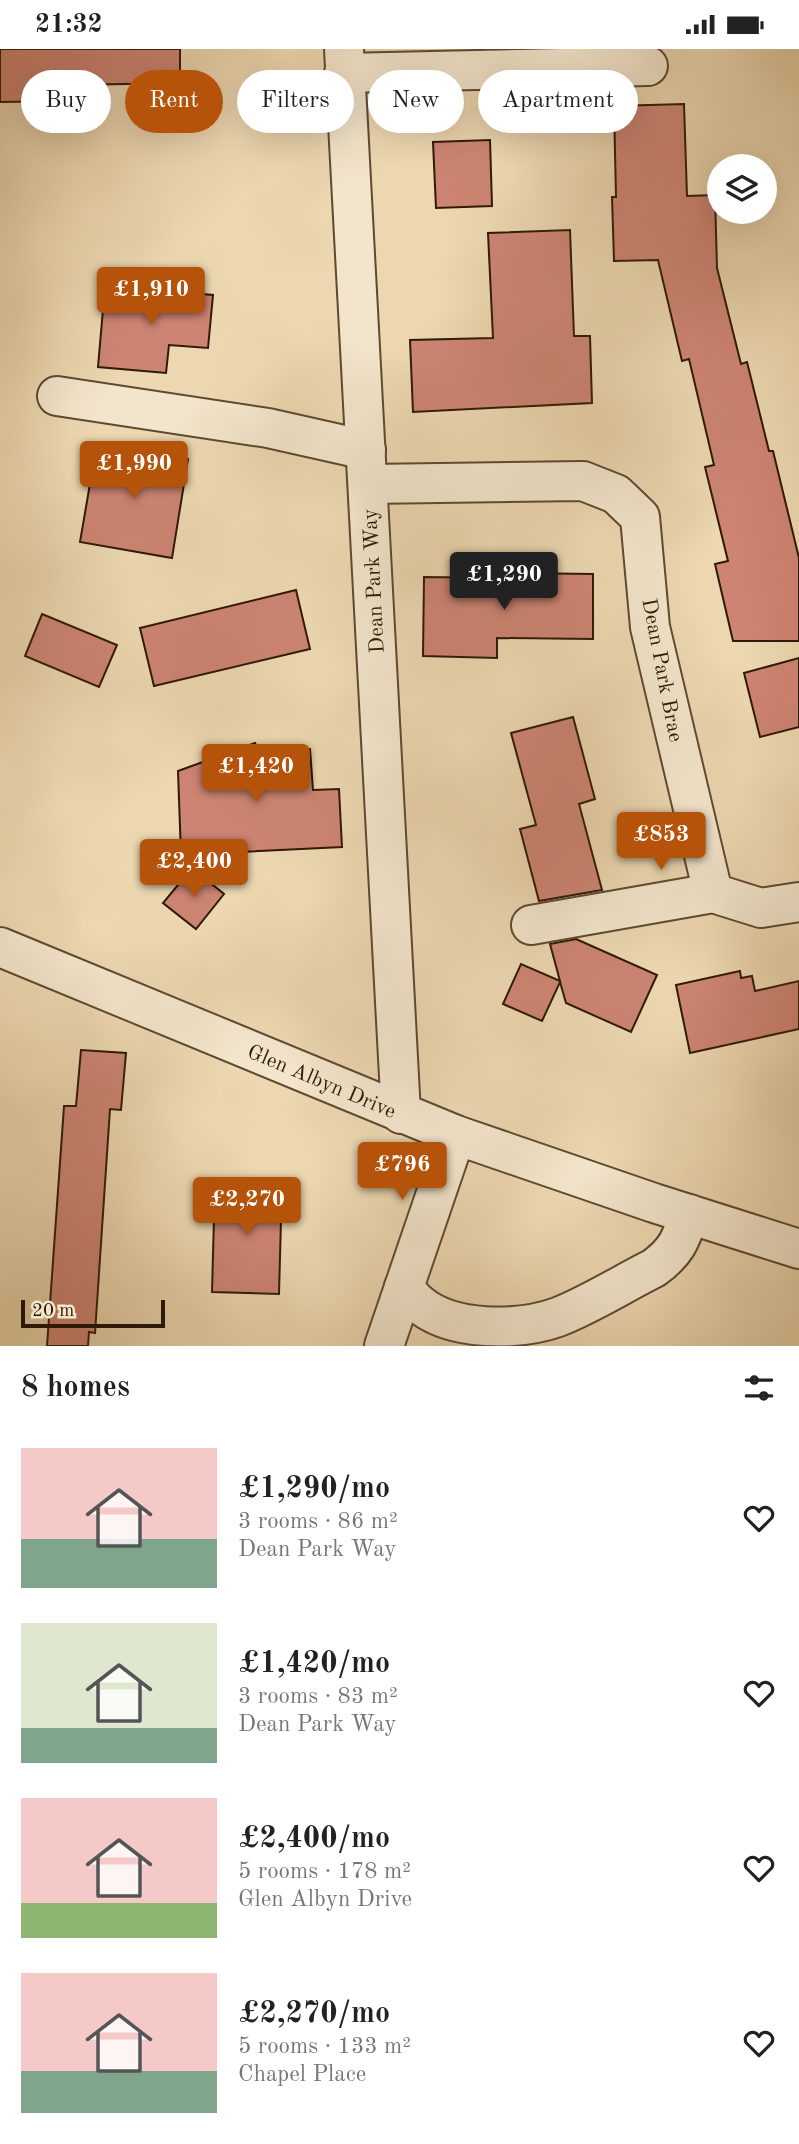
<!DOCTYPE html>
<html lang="en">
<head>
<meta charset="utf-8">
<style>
  :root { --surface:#fff; --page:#f6f6f6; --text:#222; --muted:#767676; --accent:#b45309 }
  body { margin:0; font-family:"Old Standard TT",serif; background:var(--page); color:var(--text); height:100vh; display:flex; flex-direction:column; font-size:26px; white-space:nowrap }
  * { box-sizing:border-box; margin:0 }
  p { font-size:23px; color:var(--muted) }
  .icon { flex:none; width:38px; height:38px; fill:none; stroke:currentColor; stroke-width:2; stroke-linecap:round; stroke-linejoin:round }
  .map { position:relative; height:1297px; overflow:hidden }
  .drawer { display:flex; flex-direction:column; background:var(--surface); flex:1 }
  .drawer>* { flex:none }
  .hud { position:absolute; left:21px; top:21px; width:758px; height:63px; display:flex; gap:14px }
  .buttons { position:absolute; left:707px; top:105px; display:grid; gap:14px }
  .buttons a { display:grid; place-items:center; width:70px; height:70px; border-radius:50%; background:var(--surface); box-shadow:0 7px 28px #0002; font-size:35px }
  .scale { position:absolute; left:21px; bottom:18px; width:144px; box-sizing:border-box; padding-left:7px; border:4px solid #2e1a07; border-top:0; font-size:19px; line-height:24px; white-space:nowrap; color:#2e1a07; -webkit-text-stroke:5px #f3e5cc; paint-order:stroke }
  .price { position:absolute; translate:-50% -60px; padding:0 16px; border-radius:7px; background:var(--accent); color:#fff; font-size:23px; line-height:46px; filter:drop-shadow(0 2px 4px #0008) }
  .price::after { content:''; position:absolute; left:50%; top:42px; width:21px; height:16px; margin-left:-10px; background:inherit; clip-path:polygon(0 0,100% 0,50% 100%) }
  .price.active { background:#222; color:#fff }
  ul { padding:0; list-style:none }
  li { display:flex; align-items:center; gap:21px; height:175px; padding:0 21px }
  li span { display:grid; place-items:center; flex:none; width:196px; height:140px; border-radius:0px; color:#555 }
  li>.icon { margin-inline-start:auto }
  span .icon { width:84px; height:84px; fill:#fffc; stroke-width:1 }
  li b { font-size:30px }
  h2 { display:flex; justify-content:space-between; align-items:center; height:84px; padding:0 21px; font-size:30px }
  .tag { padding:0 24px; border-radius:32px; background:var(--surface); box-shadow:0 7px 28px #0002; font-size:24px; line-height:63px }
  .tag.active { background:var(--accent); color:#fff }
  .status { display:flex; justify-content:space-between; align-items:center; height:49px; padding:0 35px; background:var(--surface); direction:ltr }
  .status svg { height:19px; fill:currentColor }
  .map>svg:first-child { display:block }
</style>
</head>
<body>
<div class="status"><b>21:32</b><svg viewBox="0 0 49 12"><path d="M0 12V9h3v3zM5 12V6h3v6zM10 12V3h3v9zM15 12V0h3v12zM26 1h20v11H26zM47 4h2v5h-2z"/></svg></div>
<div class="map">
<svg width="799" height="1297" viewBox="0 0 799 1297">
  <rect width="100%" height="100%" fill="#ecd7b0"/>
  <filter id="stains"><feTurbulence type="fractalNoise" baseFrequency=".00286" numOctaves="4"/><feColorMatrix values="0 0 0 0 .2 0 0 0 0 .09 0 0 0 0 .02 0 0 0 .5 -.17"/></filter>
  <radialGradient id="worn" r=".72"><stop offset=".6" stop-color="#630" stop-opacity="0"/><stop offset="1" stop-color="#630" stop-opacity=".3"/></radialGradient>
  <g fill="#cd8473" stroke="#2e1a07" stroke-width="2">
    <path d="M0 0H180V34L71 36 72 52 0 53Z"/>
    <path d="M684 55 687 147 715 146 717 219 741 315 747 313 769 402H773L799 509V592H733L715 515 728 512 705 418 714 416 689 310 682 312 658 211 614 212 612 148H616L614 57Z"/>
    <path d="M490 91 492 157 436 159 433 93Z"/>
    <path d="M570 181 574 287H590L592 354 413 363 410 291 493 289 488 184Z"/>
    <path d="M105 237 213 246 208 299 169 296 166 324 98 318Z"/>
    <path d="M97 394 188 410 172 509 80 493Z"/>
    <path d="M517 524 593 525V590L497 589V609L423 607 424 528 517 529Z"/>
    <path d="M296 541 310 600 154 637 140 579Z"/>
    <path d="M42 565 117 596 99 638 25 607Z"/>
    <path d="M799 609V678L760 688 744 624Z"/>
    <path d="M573 668 595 750 579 755 602 841 539 852 520 780 536 776 511 684Z"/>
    <path d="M255 694 259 703 310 700 313 741 339 740 342 798 181 806 178 722Z"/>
    <path d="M192 819 224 845 196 880 163 854Z"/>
    <path d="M576 890 657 926 631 983 566 954 560 933 542 972 503 955 521 915 560 932 550 895Z"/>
    <path d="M740 922 741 929 752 927 755 942 799 932V980L690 1004 676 936Z"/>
    <path d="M81 1001 126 1004 121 1061 110 1060 95 1284 89 1283 88 1297H47L64 1057H76Z"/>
    <path d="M215 1132 282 1134 279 1245 212 1243Z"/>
  </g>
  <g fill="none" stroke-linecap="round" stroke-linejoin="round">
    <defs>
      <g id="minor">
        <path d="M344 0 401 1065"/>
        <path d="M344 24 648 17"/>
        <path d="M57 347 268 379 366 401"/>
        <path d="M368 435 583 432 616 445 640 468 650 578 713 844"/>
        <path d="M531 876 713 844 761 859 799 853"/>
        <path d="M0 898 456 1086 654 1154 799 1200"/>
        <path d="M404 1238C408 1243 413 1250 418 1254 451 1283 519 1282 558 1268 591 1255 622 1235 654 1219 676 1203 681 1191 689 1165"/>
        <path d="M384 1297 456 1086"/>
      </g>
    </defs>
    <use href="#minor" stroke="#5e4931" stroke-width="42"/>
    <use href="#minor" stroke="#f3e5cc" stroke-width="38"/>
  </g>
  <g text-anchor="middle" stroke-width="7" stroke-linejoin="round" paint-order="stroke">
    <g font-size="21" fill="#2e1a07" stroke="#f3e5cc">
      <text transform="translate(373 532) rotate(-93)" y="7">Dean Park Way</text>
      <text transform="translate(663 621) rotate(79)" y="7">Dean Park Brae</text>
      <text transform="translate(322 1032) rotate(23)" y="7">Glen Albyn Drive</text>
    </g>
  </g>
  <rect width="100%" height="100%" filter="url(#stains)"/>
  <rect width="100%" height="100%" fill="url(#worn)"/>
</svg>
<div class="buttons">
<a><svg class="icon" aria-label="layers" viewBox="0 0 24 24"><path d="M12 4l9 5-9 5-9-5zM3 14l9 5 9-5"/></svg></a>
</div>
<div class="scale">20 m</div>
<b class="price" style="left:151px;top:278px">£1,910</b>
<b class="price" style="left:134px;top:452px">£1,990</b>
<b class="price active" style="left:504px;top:563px">£1,290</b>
<b class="price" style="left:256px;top:755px">£1,420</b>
<b class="price" style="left:661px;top:823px">£853</b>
<b class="price" style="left:194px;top:850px">£2,400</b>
<b class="price" style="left:402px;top:1153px">£796</b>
<b class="price" style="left:247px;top:1188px">£2,270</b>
<div class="hud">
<a class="tag">Buy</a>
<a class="tag active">Rent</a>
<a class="tag">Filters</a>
<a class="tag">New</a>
<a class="tag">Apartment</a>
</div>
</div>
<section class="drawer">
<h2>8 homes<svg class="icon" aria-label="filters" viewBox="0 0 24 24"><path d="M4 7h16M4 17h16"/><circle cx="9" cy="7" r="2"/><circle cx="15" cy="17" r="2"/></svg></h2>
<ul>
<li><span style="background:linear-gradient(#f6c9c9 65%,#7fa58c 0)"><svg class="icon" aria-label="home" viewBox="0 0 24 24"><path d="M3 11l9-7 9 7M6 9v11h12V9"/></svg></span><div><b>£1,290/mo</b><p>3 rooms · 86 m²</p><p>Dean Park Way</p></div><svg class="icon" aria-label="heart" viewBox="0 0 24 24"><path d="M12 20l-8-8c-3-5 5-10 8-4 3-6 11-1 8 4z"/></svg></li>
<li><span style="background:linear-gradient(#dfe7d0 75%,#7fa58c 0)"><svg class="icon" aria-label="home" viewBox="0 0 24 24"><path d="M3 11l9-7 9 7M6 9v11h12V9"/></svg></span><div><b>£1,420/mo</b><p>3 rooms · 83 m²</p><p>Dean Park Way</p></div><svg class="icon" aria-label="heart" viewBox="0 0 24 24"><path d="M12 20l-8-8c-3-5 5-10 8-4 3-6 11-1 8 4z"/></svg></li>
<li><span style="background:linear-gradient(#f6c9c9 75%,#8fb573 0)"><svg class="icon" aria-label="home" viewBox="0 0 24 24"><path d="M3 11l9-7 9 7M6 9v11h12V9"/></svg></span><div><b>£2,400/mo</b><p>5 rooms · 178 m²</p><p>Glen Albyn Drive</p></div><svg class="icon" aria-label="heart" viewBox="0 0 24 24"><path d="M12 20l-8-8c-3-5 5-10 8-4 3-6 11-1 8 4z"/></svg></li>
<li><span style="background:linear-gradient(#f6c9c9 70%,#7fa58c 0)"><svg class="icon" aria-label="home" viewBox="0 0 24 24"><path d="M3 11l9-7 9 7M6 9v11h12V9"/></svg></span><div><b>£2,270/mo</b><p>5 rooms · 133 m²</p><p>Chapel Place</p></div><svg class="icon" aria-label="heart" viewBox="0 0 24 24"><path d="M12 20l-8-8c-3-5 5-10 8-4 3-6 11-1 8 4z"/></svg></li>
</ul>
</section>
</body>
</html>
